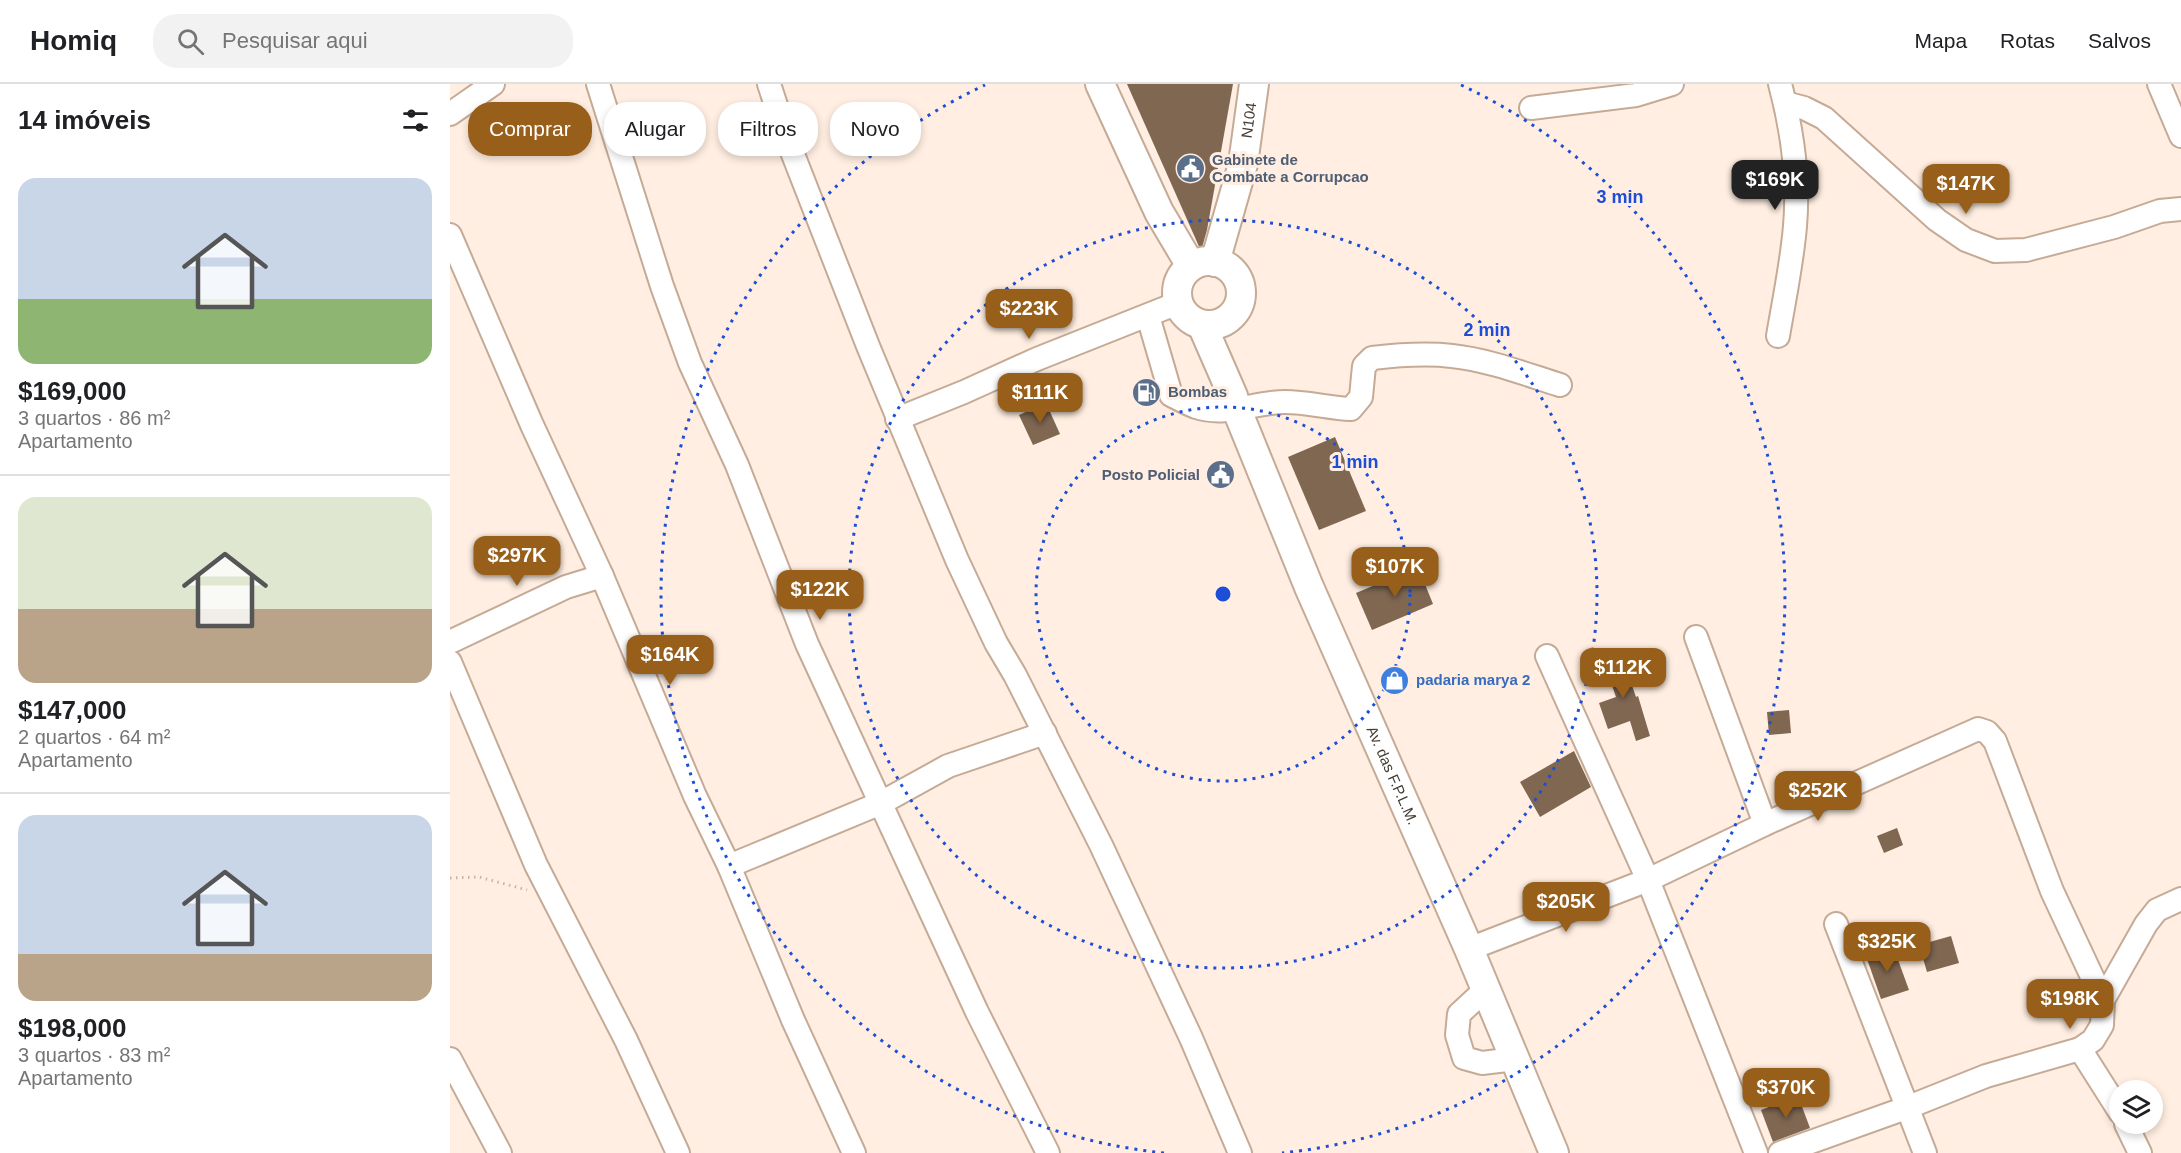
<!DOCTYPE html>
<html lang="pt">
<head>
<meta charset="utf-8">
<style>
  :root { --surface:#fff; --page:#f2f2f2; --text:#202124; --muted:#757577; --line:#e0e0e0; --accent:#985f1b }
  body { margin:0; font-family:Helvetica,sans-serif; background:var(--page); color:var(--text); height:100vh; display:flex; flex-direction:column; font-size:22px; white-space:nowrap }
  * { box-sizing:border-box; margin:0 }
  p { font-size:20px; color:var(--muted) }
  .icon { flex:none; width:33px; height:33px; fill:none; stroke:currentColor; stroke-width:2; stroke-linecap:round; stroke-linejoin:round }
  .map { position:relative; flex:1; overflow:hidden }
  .sheet { display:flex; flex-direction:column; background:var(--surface); width:450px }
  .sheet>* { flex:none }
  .banner { position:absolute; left:18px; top:18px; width:570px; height:54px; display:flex; gap:12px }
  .tools { position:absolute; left:1659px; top:996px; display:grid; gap:12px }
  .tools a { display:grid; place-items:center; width:54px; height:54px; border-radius:50%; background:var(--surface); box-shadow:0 3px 9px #0003; font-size:30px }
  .price { position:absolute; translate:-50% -51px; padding:0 14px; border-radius:12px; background:var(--accent); color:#fff; font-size:20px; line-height:39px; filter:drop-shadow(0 2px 3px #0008) }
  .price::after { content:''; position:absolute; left:50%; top:36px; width:18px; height:14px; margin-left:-9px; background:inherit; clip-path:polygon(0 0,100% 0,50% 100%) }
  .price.on { background:#222; color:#fff }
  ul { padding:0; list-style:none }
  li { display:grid; align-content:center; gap:12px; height:318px; padding:0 18px }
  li+li { border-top:2px solid var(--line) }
  li span { display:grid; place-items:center; height:186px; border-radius:18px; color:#555 }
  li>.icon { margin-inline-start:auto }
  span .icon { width:108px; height:108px; fill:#fffc; stroke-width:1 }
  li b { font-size:26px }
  h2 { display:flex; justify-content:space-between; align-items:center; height:72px; padding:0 18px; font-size:26px }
  .pill { padding:0 21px; border-radius:24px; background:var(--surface); box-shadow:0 3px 9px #0003; font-size:21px; line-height:54px }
  .pill.on { background:var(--accent); color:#fff }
  header { display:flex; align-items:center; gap:36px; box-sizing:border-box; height:84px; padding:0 30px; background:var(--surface); border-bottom:2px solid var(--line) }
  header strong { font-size:28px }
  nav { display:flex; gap:33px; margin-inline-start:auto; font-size:21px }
  .search { width:420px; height:54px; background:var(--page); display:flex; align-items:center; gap:15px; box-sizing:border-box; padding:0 21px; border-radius:24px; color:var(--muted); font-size:22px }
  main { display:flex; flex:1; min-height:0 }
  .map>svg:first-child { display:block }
</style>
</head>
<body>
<header>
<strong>Homiq</strong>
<div class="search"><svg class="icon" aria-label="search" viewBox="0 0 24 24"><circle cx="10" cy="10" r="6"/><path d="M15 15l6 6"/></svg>Pesquisar aqui</div>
<nav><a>Mapa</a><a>Rotas</a><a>Salvos</a></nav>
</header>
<main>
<section class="sheet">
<h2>14 imóveis<svg class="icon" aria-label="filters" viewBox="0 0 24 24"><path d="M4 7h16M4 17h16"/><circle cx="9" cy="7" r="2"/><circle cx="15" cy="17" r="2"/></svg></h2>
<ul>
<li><span style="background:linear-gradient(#c9d6e8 65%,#8fb573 0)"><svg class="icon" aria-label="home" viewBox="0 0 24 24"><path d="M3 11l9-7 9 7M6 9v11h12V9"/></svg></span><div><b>$169,000</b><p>3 quartos · 86 m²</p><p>Apartamento</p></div></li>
<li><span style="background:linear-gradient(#dfe7d0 60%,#b9a48a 0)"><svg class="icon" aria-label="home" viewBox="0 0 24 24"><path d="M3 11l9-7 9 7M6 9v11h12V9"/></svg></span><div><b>$147,000</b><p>2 quartos · 64 m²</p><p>Apartamento</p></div></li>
<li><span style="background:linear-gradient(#c9d6e8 75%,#b9a48a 0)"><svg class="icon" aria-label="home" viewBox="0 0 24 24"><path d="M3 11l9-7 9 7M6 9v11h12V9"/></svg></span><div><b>$198,000</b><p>3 quartos · 83 m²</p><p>Apartamento</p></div></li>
</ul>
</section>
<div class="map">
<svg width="1731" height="1069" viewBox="0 0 1731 1069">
  <rect width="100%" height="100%" fill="#ffeee1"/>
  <g fill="#7f6752">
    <path d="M677 0H783L757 146 751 167Z"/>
    <path d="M596 319 610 350 583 361 569 331Z"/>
    <path d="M885 353 916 427 869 446 838 373Z"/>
    <path d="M968 483 983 520 922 546 906 509Z"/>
    <path d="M1170 567 1186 613 1188 612 1200 652 1186 657 1180 637 1158 645 1149 619 1166 613 1152 572Z"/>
    <path d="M1339 626 1341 649 1319 651 1317 628Z"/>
    <path d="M1124 667 1141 703 1090 733 1070 698Z"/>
    <path d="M1447 744 1453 761 1434 769 1427 752Z"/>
    <path d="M1501 852 1509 879 1477 888 1469 861Z"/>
    <path d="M1443 862 1459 906 1431 915 1416 872Z"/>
    <path d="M1348 1012 1360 1044 1323 1058 1311 1026Z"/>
  </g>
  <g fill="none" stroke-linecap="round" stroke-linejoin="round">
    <defs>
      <g id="minor">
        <path d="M148 0 212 202 240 279 287 381 357 560 527 928 598 1069"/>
        <path d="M319 0 337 55 418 262 507 476 546 559 565 591 651 761 741 954 790 1069"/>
        <path d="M1709 0 1731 52"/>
        <path d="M1335 19 1354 24 1374 34 1487 136 1516 156 1545 167 1576 166 1664 143 1710 127 1731 125"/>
        <path d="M1081 24 1186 11 1222 0"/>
        <path d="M0 30 43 0"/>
        <path d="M0 151 82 341 152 492 245 712 279 782 343 936 404 1069"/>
        <path d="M698 232 721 311C729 315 738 320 746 323 776 333 805 318 835 318 857 318 879 324 901 325L911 313 914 282 922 274C948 271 976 269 1002 272 1039 276 1075 290 1110 301"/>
        <path d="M1328 252C1334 216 1342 179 1345 142 1349 96 1342 45 1330 0"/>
        <path d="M447 335 514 308 587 275 728 219"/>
        <path d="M1246 553 1315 740"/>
        <path d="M0 558 116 503 152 492"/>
        <path d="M1097 572 1198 796 1306 1069"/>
        <path d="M0 578 86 781 176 956 228 1069"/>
        <path d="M279 782 431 719 498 682 595 649"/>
        <path d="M1386 840 1475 1069"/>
        <path d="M1019 865 1198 796 1315 740 1528 645 1537 648 1545 657 1602 807 1653 916 1652 941 1643 956 1630 965 1536 992 1456 1024 1330 1069"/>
        <path d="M1036 905 1009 930 1007 951 1014 974 1032 979 1065 975"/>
        <path d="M1653 916 1696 840 1707 826 1731 815"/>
        <path d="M1630 965 1670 1028"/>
        <path d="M0 975 50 1069"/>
        <path d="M1676 1040 1690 1069"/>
      </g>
      <g id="major">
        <path d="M650 0 709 128 741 182"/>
        <circle cx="759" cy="209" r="32"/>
        <path id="s1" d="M765 178 793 80 804 0"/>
        <path id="s2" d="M752 241 783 312 787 326 859 503 1019 865 1104 1069"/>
      </g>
    </defs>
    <use href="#minor" stroke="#c5ab96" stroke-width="26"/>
    <use href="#major" stroke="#c5ab96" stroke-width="32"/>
    <path stroke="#c4b5a9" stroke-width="3" stroke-dasharray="1.5 4.5" stroke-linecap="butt" d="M0 794 29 793 77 806"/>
    <use href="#minor" stroke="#fff" stroke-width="22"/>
    <use href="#major" stroke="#fff" stroke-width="28"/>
  </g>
  <g fill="none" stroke="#1d4ed8" stroke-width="3" stroke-dasharray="3 6">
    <circle cx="773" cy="510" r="187"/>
    <circle cx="773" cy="510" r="374"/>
    <path d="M714 1069A562 562 0 0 1 535 1M1011 1A562 562 0 0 1 832 1069"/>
  </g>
  <defs>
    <symbol id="civic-disc" viewBox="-11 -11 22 22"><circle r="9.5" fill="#5c6f8a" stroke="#ffeee1"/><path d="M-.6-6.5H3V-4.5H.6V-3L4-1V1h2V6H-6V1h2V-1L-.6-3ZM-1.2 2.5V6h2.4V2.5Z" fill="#fff"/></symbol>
    <symbol id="fuel-disc" viewBox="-11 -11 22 22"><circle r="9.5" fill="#5c6f8a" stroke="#ffeee1"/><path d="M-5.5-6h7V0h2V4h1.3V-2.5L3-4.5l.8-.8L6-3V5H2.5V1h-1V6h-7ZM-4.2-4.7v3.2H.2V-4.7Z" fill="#fff"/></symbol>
    <symbol id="shop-disc" viewBox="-11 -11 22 22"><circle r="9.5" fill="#3f7fe0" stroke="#ffeee1"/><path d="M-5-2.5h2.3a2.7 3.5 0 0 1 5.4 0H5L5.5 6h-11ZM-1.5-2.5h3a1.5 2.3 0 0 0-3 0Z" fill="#fff"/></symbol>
  </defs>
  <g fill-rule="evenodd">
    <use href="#civic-disc" x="724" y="68" width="33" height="33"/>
    <use href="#fuel-disc" x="680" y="292" width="33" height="33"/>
    <use href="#civic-disc" x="754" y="374" width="33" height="33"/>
    <use href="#shop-disc" x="928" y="580" width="33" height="33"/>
  </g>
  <g text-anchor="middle" stroke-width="6" stroke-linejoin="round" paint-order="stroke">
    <g font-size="15" fill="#453b32" stroke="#ffeee1">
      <text dy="5" stroke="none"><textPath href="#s1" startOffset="146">N104</textPath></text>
      <text dy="5" stroke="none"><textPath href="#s2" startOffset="489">Av. das F.P.L.M.</textPath></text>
    </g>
    <g font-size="15" font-weight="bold" fill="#4e5e75" stroke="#ffeee1" text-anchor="start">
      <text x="762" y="81">Gabinete de<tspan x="762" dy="17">Combate a Corrupcao</tspan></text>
      <text x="718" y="313">Bombas</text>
      <text x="750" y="396" text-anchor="end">Posto Policial</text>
    </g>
    <g font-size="15" font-weight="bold" fill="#366cbe" stroke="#ffeee1" text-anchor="start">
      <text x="966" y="601">padaria marya 2</text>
    </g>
  </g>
  <circle cx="773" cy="510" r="9" fill="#1d4ed8" stroke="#ffeee1" stroke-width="3"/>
  <g font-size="18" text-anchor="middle" font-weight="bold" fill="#1d4ed8" stroke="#ffeee1" stroke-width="6" stroke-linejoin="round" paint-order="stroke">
    <text x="1170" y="119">3 min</text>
    <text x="1037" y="252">2 min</text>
    <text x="905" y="384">1 min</text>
  </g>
</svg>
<div class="tools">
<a><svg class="icon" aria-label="layers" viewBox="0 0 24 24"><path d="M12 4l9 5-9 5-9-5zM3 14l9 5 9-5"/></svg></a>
</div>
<b class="price on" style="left:1325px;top:127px">$169K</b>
<b class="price" style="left:1516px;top:131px">$147K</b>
<b class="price" style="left:579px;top:256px">$223K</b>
<b class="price" style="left:590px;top:340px">$111K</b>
<b class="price" style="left:67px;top:503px">$297K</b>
<b class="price" style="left:945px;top:514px">$107K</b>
<b class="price" style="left:370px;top:537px">$122K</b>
<b class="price" style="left:220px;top:602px">$164K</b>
<b class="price" style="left:1173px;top:615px">$112K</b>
<b class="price" style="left:1368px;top:738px">$252K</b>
<b class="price" style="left:1116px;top:849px">$205K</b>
<b class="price" style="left:1437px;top:889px">$325K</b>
<b class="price" style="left:1620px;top:946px">$198K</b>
<b class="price" style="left:1336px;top:1035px">$370K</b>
<div class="banner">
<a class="pill on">Comprar</a>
<a class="pill">Alugar</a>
<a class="pill">Filtros</a>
<a class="pill">Novo</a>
</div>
</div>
</main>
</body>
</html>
